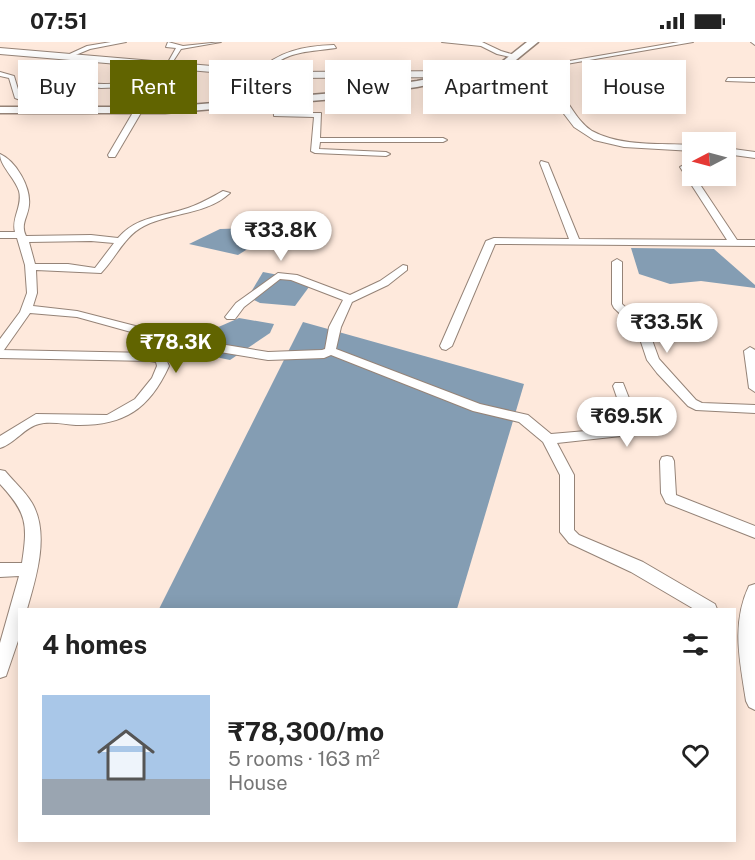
<!DOCTYPE html>
<html lang="en">
<head>
<meta charset="utf-8">
<style>
  :root { --surface:#fff; --page:#f6f6f6; --text:#222; --muted:#767676; --line:#e0e0e0; --accent:#616400 }
  body { margin:0; font-family:"Public Sans",sans-serif; background:var(--page); color:var(--text); height:100vh; display:flex; flex-direction:column; font-size:22px; white-space:nowrap }
  * { box-sizing:border-box; margin:0 }
  p { font-size:20px; color:var(--muted) }
  .icon { flex:none; width:33px; height:33px; fill:none; stroke:currentColor; stroke-width:2; stroke-linecap:round; stroke-linejoin:round }
  .map { position:relative; flex:1; overflow:hidden }
  .drawer { position:absolute; left:18px; top:566px; width:718px; height:234px; display:flex; flex-direction:column; background:var(--surface); border-radius:0px; box-shadow:0 3px 15px #0003 }
  .drawer>* { flex:none }
  .hud { position:absolute; left:18px; top:18px; width:720px; height:54px; display:flex; gap:12px }
  .needle { width:39px; rotate:264deg }
  .tools { position:absolute; left:682px; top:90px; display:grid; gap:12px }
  .tools a { display:grid; place-items:center; width:54px; height:54px; border-radius:0px; background:var(--surface); box-shadow:0 3px 15px #0003; font-size:30px }
  .price { position:absolute; translate:-50% -51px; padding:0 14px; border-radius:21px; background:#fff; color:#222; font-size:20px; line-height:39px; filter:drop-shadow(0 2px 3px #0008) }
  .price::after { content:''; position:absolute; left:50%; top:36px; width:18px; height:14px; margin-left:-9px; background:inherit; clip-path:polygon(0 0,100% 0,50% 100%) }
  .price.current { background:var(--accent); color:#fff }
  ul { padding:0; list-style:none }
  li { display:flex; align-items:center; gap:18px; height:150px; padding:0 24px }
  li+li { border-top:2px solid var(--line) }
  li span { display:grid; place-items:center; flex:none; width:168px; height:120px; border-radius:0px; color:#555 }
  li>.icon { margin-inline-start:auto }
  span .icon { width:72px; height:72px; fill:#fffc; stroke-width:1 }
  li b { font-size:26px }
  h2 { display:flex; justify-content:space-between; align-items:center; height:72px; padding:0 24px; font-size:26px }
  .pill { padding:0 21px; border-radius:0px; background:var(--surface); box-shadow:0 3px 15px #0003; font-size:21px; line-height:54px }
  .pill.current { background:var(--accent); color:#fff }
  .status { display:flex; justify-content:space-between; align-items:center; height:42px; padding:0 30px; background:var(--surface); direction:ltr }
  .status svg { height:16px; fill:currentColor }
  .map>svg:first-child { display:block }
</style>
</head>
<body>
<div class="status"><b>07:51</b><svg viewBox="0 0 49 12"><path d="M0 12V9h3v3zM5 12V6h3v6zM10 12V3h3v9zM15 12V0h3v12zM26 1h20v11H26zM47 4h2v5h-2z"/></svg></div>
<div class="map">
<svg width="755" height="818" viewBox="0 0 755 818">
  <rect width="100%" height="100%" fill="#fee9dc"/>
  <g fill="#849db3">
    <path d="M595 59H641L640 71 601 70Z"/>
    <path d="M252 186 259 200 238 213 189 202 220 187Z"/>
    <path d="M631 206 714 207 755 243V246L701 239 670 242 639 232Z"/>
    <path d="M263 230 289 235 309 245 295 264 260 261 248 255Z"/>
    <path d="M239 276 274 282 270 291 230 318 201 312 207 290Z"/>
    <path d="M303 280 524 342 457 567H159Z"/>
  </g>
  <g fill="none" stroke-linecap="round" stroke-linejoin="round">
    <defs>
      <g id="street">
        <path d="M111 0H126L90 7 66 17 63 15 87 4Z"/>
        <path d="M168 0 183 4 221 0 181 7 170 24 167 22 176 6 166 5Z"/>
        <path d="M442 0H482L501 9 518 14 515 16 497 12 481 4Z"/>
        <path d="M679 0H693L526 29 523 27Z"/>
        <path d="M751 0H755V3Z"/>
        <path d="M334 3 336 6C301 11 290 8 261 32L256 31C278 9 304 4 334 3Z"/>
        <path d="M93 15 95 18 66 38C79 40 91 42 104 42 130 42 161 34 183 50L172 70H169L165 68 176 51 154 44 101 46 61 41 25 70 21 68 28 61 15 56 9 36 0 34V30L14 34 20 54 32 58 47 45Z"/>
        <path d="M728 36H755V40L726 39Z"/>
        <path d="M273 58 280 60 281 71H321L320 96H443L447 98 443 100H320L319 107 386 110 390 112 386 114 315 111 311 109 314 75 274 74Z"/>
        <path d="M135 67 142 69 115 115H109L108 113Z"/>
        <path d="M0 112C16 119 31 145 29 163 28 175 20 182 26 194L91 193 118 196C137 174 162 175 188 166 200 162 212 155 223 149L230 151C206 173 172 170 144 184 124 194 116 216 101 231L36 228 37 251 33 264 77 269 178 295 268 310 322 308 325 307 329 285 343 258 291 238 280 237 244 265 235 277H227L225 275 236 261 278 231 297 233 350 253 380 239 403 223 407 224V228L388 243 352 260 341 285 336 307 480 362 528 373 551 392 621 386 625 379 613 344 615 341H623L638 379 630 393 557 401 574 433V488L579 493 643 520 715 562 717 567H694L631 530 569 501 560 490V433L543 400 519 380 473 369 331 313 324 316 268 318 178 303 77 275 30 271 4 308H1L151 311 165 315 169 324C149 368 123 384 76 383 65 382 49 379 39 382 25 385 14 402 0 406V394L36 372 107 373 135 357 152 336 157 324 156 320 150 319 0 316V297L20 270 27 251 25 223 17 196H0V190H15C11 176 23 164 19 149 15 136 0 124 0 112ZM91 199 114 201 95 226 68 222H35L29 200Z"/>
        <path d="M541 119 548 121 579 197 727 198 680 125 684 123H687L737 198H755V204L495 202 452 304 446 308 442 307 440 304 486 199 494 196 569 197 540 121Z"/>
        <path d="M617 217 622 220V262L648 287 659 317 696 358 702 361 755 363V371L696 368 688 364 657 331 647 318 637 288 614 266 612 262V220Z"/>
        <path d="M750 305 755 308V350L749 346 744 309Z"/>
        <path d="M667 414 672 415 674 419 676 453 755 484V496L666 461 661 451 660 419 662 415Z"/>
        <path d="M0 428 5 429C14 440 25 449 32 461 50 492 36 536 27 567H20V593L6 634 0 636V601L19 534 0 535V521H22C28 482 27 471 0 442Z"/>
        <path d="M755 542V668L749 665 746 659C740 619 731 582 749 544Z"/>
      </g>
      <g id="secondary">
        <path d="M0 6 284 30 469 29 474 32 469 35 284 36 0 12Z"/>
        <path d="M510 17C530 23 550 37 563 54 572 66 579 81 592 89 621 105 662 101 693 103V109L624 105 594 98 574 85 542 43 507 22 505 20Z"/>
        <path d="M726 106 755 110V116L726 112Z"/>
      </g>
      <path id="primary" d="M527 0H538L505 27 417 45 334 57 165 71H0V65H165L334 51 417 39 498 23Z"/>
    </defs>
    <use href="#street" stroke="#958377" stroke-width="2"/>
    <use href="#secondary" stroke="#958377" stroke-width="2"/>
    <use href="#primary" stroke="#958377" stroke-width="3"/>
    <use href="#street" fill="#fff" fill-rule="evenodd"/>
    <use href="#secondary" fill="#fff" fill-rule="evenodd"/>
    <use href="#primary" fill="#fff" fill-rule="evenodd"/>
  </g>
</svg>
<div class="tools">
<a><svg class="needle" viewBox="-14 -14 28 28"><path d="M0-13l5 13h-10z" fill="#e53935"/><path d="M0 13l5-13h-10z" fill="#767676"/></svg></a>
</div>
<b class="price" style="left:281px;top:220px">₹33.8K</b>
<b class="price" style="left:667px;top:312px">₹33.5K</b>
<b class="price current" style="left:176px;top:332px">₹78.3K</b>
<b class="price" style="left:627px;top:406px">₹69.5K</b>
<div class="hud">
<a class="pill">Buy</a>
<a class="pill current">Rent</a>
<a class="pill">Filters</a>
<a class="pill">New</a>
<a class="pill">Apartment</a>
<a class="pill">House</a>
</div>
<section class="drawer">
<h2>4 homes<svg class="icon" aria-label="filters" viewBox="0 0 24 24"><path d="M4 7h16M4 17h16"/><circle cx="9" cy="7" r="2"/><circle cx="15" cy="17" r="2"/></svg></h2>
<ul>
<li><span style="background:linear-gradient(#a9c7e8 70%,#9aa5b1 0)"><svg class="icon" aria-label="home" viewBox="0 0 24 24"><path d="M3 11l9-7 9 7M6 9v11h12V9"/></svg></span><div><b>₹78,300/mo</b><p>5 rooms · 163 m²</p><p>House</p></div><svg class="icon" aria-label="heart" viewBox="0 0 24 24"><path d="M12 20l-8-8c-3-5 5-10 8-4 3-6 11-1 8 4z"/></svg></li>
</ul>
</section>
</div>
</body>
</html>
